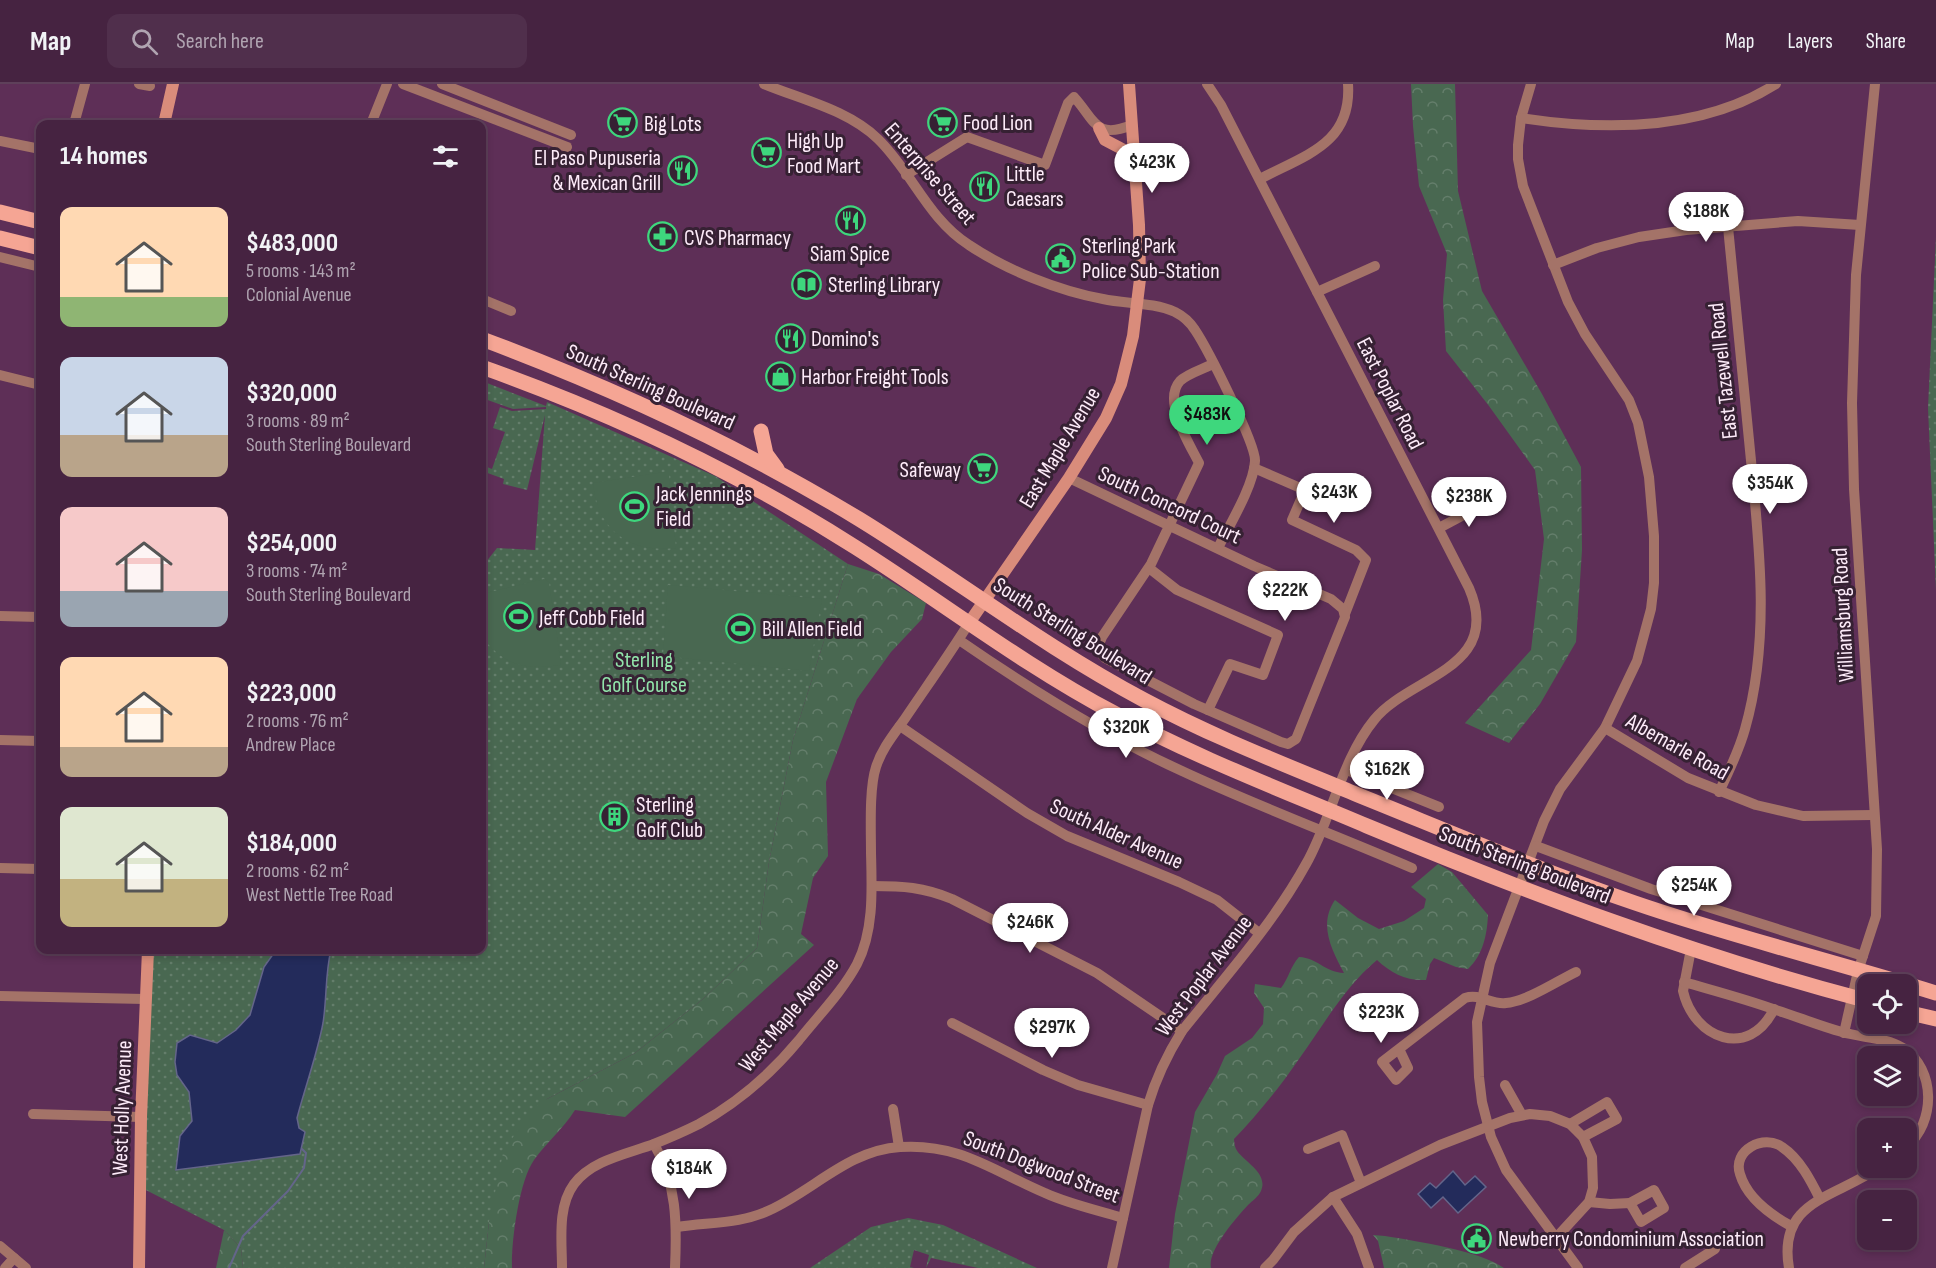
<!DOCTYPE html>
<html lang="en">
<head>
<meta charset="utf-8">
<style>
  :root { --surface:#462341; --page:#502f4c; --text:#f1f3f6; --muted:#b0a4b1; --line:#5e405a; --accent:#3ed77d }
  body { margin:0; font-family:"Sofia Sans Condensed",sans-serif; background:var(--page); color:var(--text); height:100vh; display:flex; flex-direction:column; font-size:22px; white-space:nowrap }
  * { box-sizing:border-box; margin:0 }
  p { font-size:20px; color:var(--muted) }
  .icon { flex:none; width:33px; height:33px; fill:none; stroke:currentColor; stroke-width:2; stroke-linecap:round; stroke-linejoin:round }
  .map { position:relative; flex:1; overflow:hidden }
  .side { position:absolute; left:36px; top:36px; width:450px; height:834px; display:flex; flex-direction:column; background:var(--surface); border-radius:12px; box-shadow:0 3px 9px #0003,0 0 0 2px var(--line) }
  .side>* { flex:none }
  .fabs { position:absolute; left:1857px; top:890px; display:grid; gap:12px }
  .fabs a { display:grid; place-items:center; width:60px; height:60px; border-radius:12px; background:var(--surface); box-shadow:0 3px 9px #0003,0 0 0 2px var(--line); font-size:30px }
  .price { position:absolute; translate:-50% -51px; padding:0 14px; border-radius:21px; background:#fff; color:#222; font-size:20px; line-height:39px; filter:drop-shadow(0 2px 3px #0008) }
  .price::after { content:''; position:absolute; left:50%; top:36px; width:18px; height:14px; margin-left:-9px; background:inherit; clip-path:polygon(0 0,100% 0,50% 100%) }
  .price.on { background:var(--accent); color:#111 }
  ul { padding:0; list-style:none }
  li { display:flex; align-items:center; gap:18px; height:150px; padding:0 24px }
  li span { display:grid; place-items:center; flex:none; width:168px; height:120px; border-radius:12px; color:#555 }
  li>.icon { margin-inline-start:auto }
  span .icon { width:72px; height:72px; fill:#fffc; stroke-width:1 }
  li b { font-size:26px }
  h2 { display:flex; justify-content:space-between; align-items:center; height:72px; padding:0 24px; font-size:26px }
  header { display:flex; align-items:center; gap:36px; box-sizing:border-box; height:84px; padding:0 30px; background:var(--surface); border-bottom:2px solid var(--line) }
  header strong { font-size:28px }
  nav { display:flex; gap:33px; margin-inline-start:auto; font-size:21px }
  .search { width:420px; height:54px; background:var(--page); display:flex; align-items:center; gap:15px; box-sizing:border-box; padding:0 21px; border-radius:12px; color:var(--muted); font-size:22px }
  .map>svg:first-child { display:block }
</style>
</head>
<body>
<header>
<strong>Map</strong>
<div class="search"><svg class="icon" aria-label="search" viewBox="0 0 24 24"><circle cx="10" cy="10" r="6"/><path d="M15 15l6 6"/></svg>Search here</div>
<nav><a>Map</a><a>Layers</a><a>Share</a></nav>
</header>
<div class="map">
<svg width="1936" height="1184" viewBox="0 0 1936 1184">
  <defs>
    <pattern id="green-dots" width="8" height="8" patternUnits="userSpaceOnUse" patternTransform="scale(1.5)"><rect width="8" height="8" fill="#496851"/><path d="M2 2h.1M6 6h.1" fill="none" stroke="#647e6b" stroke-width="1.8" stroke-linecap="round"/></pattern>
    <pattern id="forest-crowns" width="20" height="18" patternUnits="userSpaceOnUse" patternTransform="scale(1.5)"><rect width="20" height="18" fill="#496851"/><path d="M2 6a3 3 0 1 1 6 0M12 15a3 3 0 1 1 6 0" fill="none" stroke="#647e6b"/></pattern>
  </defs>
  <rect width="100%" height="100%" fill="#5e2f57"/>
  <g fill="url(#green-dots)">
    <path d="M1936 153V506L1928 324Z"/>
    <path d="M482 297 546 322 547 318 715 392 848 480 793 656 769 778 757 864 703 915 635 969 547 1015 489 1138 484 1184H243L241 1164 224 1146 140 1103 148 866H482V483L497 464 535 466 545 331 527 406 503 400 504 395 482 387V381L492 385 505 348 493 344 500 323 512 327 546 325V323L513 325 482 314Z"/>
    <path d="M908 1134 943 1141 1037 1184H978L931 1174 926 1184 929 1171 914 1166 910 1183 914 1184H810L871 1143Z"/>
  </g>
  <g fill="url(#forest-crowns)">
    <path d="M1411 0H1455L1458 107 1482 207 1542 310 1581 383 1582 466 1576 558 1540 620 1509 659 1465 639 1531 566 1544 455 1535 386 1489 322 1446 267 1443 216 1447 170 1419 102 1413 42Z"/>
    <path d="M848 480 879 490 926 519 922 535 891 568 857 615 826 698 828 772 813 794 801 850 814 861 625 1033 575 1026C563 1045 546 1059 534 1076 519 1097 511 1159 512 1184H484L489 1138 503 1069 529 1028 547 1015 635 969 703 915 757 864 769 778 793 656Z"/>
    <path d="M1438 780 1452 788 1488 831C1487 851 1483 871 1468 885L1456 883 1434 874 1430 880 1426 896C1406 897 1391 889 1377 876 1345 902 1323 942 1299 975 1280 1003 1257 1031 1234 1055 1234 1057 1235 1063 1236 1065 1242 1077 1269 1088 1261 1107 1259 1112 1252 1117 1248 1121 1236 1134 1207 1167 1211 1184H1169L1175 1130 1195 1028 1217 990 1225 972 1252 954 1263 940 1264 924 1254 909 1255 900 1281 904C1289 894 1290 883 1299 873 1318 874 1324 888 1344 889 1332 866 1318 841 1335 816L1358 834 1379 845 1404 837 1424 824 1426 815 1411 803Z"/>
    <path d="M224 1146 241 1164 243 1184H216Z"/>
    <path d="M1373 1151 1385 1152C1415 1157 1481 1167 1504 1184H1384L1378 1157Z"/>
  </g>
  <g fill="#496851">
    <path d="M665 388 669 391 676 464C629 469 598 447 593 399Z"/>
    <path d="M544 495 549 498 561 581C525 586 506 583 482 553V510Z"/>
    <path d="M668 501 822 515 809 587 663 572Z"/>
  </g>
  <g fill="#232b5b" stroke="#64658a" stroke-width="1.5">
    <path d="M276 866H331C325 890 327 914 323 939 317 971 305 1003 297 1034L299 1044 305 1048 300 1070 176 1086 180 1052 192 1037 189 1008 177 991 175 978 177 959 190 951 217 959 236 946 250 931 264 883Z"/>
    <path d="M1453 1087 1465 1101 1475 1092 1486 1103 1458 1129 1443 1113 1431 1124 1418 1110 1430 1099 1436 1104Z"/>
  </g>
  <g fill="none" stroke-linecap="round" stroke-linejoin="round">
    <path stroke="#64658a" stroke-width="2" d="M229 1184 243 1152 288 1107 304 1084 306 1069 302 1065"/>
    <g stroke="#a47368" stroke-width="10">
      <path d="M139 0 150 2"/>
      <path d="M403 0 567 63"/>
      <path d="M442 0 571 51"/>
      <path d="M764 0C803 16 848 26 878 55 912 88 928 135 969 161 1006 186 1059 207 1103 215 1126 220 1153 218 1175 228 1183 232 1190 238 1195 246 1207 264 1256 360 1255 377 1254 401 1229 442 1218 464"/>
      <path d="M1531 0 1521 34 1518 61V75L1523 102 1568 218 1585 250 1629 316 1638 339 1649 393 1654 452V499L1651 525 1637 577 1605 644 1560 705 1544 737 1490 879 1477 938 1479 993 1482 1018 1491 1053 1506 1086 1578 1184"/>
      <path d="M1521 34C1606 47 1702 47 1776 0"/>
      <path d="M74 40 85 0"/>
      <path d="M371 40 387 0"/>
      <path d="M0 57 40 65"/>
      <path d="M906 91 967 53 1045 81 1068 19 1074 13C1095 36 1095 56 1132 41"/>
      <path d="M1260 95C1305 71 1352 60 1348 0"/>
      <path d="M0 173 40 183"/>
      <path d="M1553 181 1597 164 1639 153 1686 146 1798 137 1860 141"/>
      <path d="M1317 208 1375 182"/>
      <path d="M482 215 511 227"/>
      <path d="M0 291 40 301"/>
      <path d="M1254 384 1305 406 1292 436 1356 466 1366 476 1345 530"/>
      <path d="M1069 394 1254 482 1331 515 1343 525 1345 533 1296 655 1288 660 1281 658 1194 620 1105 574 1097 565 1102 553 1151 480 1199 379C1189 359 1162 317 1180 297 1187 290 1203 285 1213 280"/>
      <path d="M1439 444 1486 419"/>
      <path d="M1149 484 1177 506 1278 551 1263 591 1230 580 1208 626"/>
      <path d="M0 532 40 533"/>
      <path d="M959 556C1030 605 1103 651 1182 687 1257 722 1335 751 1412 784"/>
      <path d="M900 642 1027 729 1067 752 1179 798 1217 816 1259 849"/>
      <path d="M1605 644 1688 694 1756 721 1803 732 1873 731"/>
      <path d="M0 656 40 657"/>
      <path d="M1347 686 1439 723"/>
      <path d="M1719 708C1729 687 1739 667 1745 645 1772 551 1758 451 1749 356 1742 285 1735 214 1728 143"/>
      <path d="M1536 762 1651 805 1863 872"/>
      <path d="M0 784 40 785"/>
      <path d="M872 802C903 802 923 803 952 815L1097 889 1182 947"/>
      <path d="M1691 865 1683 907C1694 955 1749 976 1774 925"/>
      <path d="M1684 898C1715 907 1746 915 1776 926 1798 933 1820 942 1842 948 1862 954 1885 953 1903 964 1936 985 1936 1039 1906 1063"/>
      <path d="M0 912 145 915"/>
      <path d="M952 939 1043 986 1078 1001 1148 1021"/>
      <path d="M1844 949 1858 887 1876 832 1877 765 1854 405 1852 319 1856 191 1875 0"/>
      <path d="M1399 965 1408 984 1396 996 1382 978 1465 914C1480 909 1491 921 1506 919 1528 917 1557 897 1576 888"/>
      <path d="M1505 1001 1522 1031"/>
      <path d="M893 1025 899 1063"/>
      <path d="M33 1030 141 1033"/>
      <path d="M1570 1040 1607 1018 1617 1035 1583 1053"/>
      <path d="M654 1060C677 1099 677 1140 675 1184"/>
      <path d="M1308 1065 1342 1051 1361 1099"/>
      <path d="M1654 1106 1664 1124 1641 1138 1630 1119Z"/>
      <path d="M1333 1113 1357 1150 1369 1184"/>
      <path d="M1589 1118 1610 1120 1630 1119"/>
      <path d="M1791 1142C1771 1131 1747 1114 1740 1090 1732 1066 1764 1050 1782 1063 1800 1075 1811 1097 1820 1115"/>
      <path d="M677 1143C709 1138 741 1140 770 1126 814 1106 849 1066 900 1063 960 1059 993 1087 1045 1109 1069 1120 1097 1126 1123 1134"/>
      <path d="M0 1162 26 1184"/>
      <path d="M5 1184 14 1174"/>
      <path d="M562 1184C562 1157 557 1123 574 1100 592 1076 627 1070 654 1060 669 1054 685 1047 699 1040 739 1018 770 991 799 956 818 932 842 908 857 880 874 847 872 806 871 769 871 746 869 704 876 683 882 664 895 649 906 633 927 602 949 571 969 539"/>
      <path d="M1112 1184 1148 1021C1156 994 1167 971 1182 947 1225 893 1273 840 1306 780 1331 736 1342 675 1374 636 1409 592 1504 585 1469 504L1221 21 1207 0"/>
      <path d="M1265 1184 1273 1176 1294 1148 1333 1113 1440 1061 1510 1034 1530 1030 1550 1032 1570 1040 1583 1053 1592 1073 1593 1104 1589 1118 1555 1155"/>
      <path d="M1685 1184 1715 1165"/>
      <path d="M1789 1184C1777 1115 1837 1114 1879 1083"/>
    </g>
    <g stroke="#d98c7b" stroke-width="12">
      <path d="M164 40 173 0"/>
      <path d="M1099 44 1105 56 1124 66 1134 78"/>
      <path d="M969 539 1069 394 1106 334 1121 300 1133 252 1140 195 1139 141 1129 0"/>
      <path d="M139 1184 141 1033 148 866"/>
    </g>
    <g stroke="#f5a594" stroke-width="15">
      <path d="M0 128 40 138"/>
      <path d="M0 154 40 164"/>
      <path d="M482 255C613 304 739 362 859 435 955 494 1044 563 1144 616 1213 653 1286 681 1358 711 1450 748 1541 787 1635 819 1734 853 1836 878 1936 909"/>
      <path d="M482 283C611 329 739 389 855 463 942 518 1023 581 1114 629 1195 673 1282 706 1367 742 1531 810 1696 872 1868 917"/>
      <path d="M761 347 766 370 777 385"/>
      <path d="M1906 928 1936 935"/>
    </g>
  </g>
  <defs>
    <symbol id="supermarket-ring" viewBox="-11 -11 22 22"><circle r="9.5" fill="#362133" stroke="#3ed77d" stroke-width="1.5"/><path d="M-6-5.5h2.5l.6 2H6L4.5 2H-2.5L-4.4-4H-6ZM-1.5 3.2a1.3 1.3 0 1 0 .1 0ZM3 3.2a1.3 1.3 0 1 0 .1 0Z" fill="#3ed77d"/></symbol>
    <symbol id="restaurant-ring" viewBox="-11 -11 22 22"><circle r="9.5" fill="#362133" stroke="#3ed77d" stroke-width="1.5"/><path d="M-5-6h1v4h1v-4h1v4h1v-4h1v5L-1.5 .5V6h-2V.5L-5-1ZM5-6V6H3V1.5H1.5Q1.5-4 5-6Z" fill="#3ed77d"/></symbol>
    <symbol id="pharmacy-ring" viewBox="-11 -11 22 22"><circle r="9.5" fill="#362133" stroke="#3ed77d" stroke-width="1.5"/><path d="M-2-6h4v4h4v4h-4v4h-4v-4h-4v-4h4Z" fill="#3ed77d"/></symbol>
    <symbol id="civic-ring" viewBox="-11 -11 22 22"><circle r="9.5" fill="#362133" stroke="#3ed77d" stroke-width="1.5"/><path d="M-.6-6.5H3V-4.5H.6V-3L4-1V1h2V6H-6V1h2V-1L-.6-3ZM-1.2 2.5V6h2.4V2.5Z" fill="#3ed77d"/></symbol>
    <symbol id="library-ring" viewBox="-11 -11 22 22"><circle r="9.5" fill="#362133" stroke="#3ed77d" stroke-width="1.5"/><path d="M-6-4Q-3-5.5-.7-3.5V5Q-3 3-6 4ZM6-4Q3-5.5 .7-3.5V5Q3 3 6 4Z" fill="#3ed77d"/></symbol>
    <symbol id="shop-ring" viewBox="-11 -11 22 22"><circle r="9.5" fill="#362133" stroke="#3ed77d" stroke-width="1.5"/><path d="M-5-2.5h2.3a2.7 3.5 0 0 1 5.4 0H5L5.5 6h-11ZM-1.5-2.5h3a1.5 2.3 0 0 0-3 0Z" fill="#3ed77d"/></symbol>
    <symbol id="stadium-ring" viewBox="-11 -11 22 22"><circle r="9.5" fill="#362133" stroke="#3ed77d" stroke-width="1.5"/><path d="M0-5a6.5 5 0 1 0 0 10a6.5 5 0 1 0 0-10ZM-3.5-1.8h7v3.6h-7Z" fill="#3ed77d"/></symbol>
    <symbol id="building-ring" viewBox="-11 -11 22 22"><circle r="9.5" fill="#362133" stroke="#3ed77d" stroke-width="1.5"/><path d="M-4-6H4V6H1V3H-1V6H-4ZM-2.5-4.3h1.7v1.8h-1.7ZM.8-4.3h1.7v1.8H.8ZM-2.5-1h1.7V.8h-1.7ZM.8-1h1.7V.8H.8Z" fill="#3ed77d"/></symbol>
  </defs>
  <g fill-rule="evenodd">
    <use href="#supermarket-ring" x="926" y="22" width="33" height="33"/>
    <use href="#supermarket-ring" x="606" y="22" width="33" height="33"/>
    <use href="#supermarket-ring" x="750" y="52" width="33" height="33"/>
    <use href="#restaurant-ring" x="666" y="70" width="33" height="33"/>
    <use href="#restaurant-ring" x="968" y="86" width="33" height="33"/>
    <use href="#restaurant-ring" x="834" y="120" width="33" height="33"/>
    <use href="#pharmacy-ring" x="646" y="136" width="33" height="33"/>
    <use href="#civic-ring" x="1044" y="158" width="33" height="33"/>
    <use href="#library-ring" x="790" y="184" width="33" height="33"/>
    <use href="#restaurant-ring" x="774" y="238" width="33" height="33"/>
    <use href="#shop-ring" x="764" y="276" width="33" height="33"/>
    <use href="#supermarket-ring" x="966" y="368" width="33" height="33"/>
    <use href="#stadium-ring" x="618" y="406" width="33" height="33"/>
    <use href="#stadium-ring" x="502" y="516" width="33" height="33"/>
    <use href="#stadium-ring" x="724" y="528" width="33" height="33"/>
    <use href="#building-ring" x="598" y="716" width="33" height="33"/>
    <use href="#civic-ring" x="1460" y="1138" width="33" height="33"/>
  </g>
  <g text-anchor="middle" stroke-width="6" stroke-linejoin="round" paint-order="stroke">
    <g font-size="22" fill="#fdebf9" stroke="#362133" text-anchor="start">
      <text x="963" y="46">Food Lion</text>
      <text x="644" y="47">Big Lots</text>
      <text x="787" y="64">High Up<tspan x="787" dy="25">Food Mart</tspan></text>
      <text x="661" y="81" text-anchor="end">El Paso Pupuseria<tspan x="661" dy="25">&amp; Mexican Grill</tspan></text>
      <text x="1006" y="97">Little<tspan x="1006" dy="25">Caesars</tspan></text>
      <text x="684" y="161">CVS Pharmacy</text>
      <text x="1082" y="169">Sterling Park<tspan x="1082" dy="25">Police Sub-Station</tspan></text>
      <text x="850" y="177" text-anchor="middle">Siam Spice</text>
      <text x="828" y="208">Sterling Library</text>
      <text x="811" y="262">Domino's</text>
      <text x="801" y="300">Harbor Freight Tools</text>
      <text x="961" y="393" text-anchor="end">Safeway</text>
      <text x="656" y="417">Jack Jennings<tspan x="656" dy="25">Field</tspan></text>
      <text x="539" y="541">Jeff Cobb Field</text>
      <text x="762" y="552">Bill Allen Field</text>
      <text x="636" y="728">Sterling<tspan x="636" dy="25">Golf Club</tspan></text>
      <text x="1498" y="1162">Newberry Condominium Association</text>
    </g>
    <g font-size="22" fill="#fdebf9" stroke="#362133">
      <text transform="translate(931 89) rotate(49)" y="8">Enterprise Street</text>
      <text transform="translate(1722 287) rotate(-96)" y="8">East Tazewell Road</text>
      <text transform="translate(651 302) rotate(24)" y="8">South Sterling Boulevard</text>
      <text transform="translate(1391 309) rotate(63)" y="8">East Poplar Road</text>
      <text transform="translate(1059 363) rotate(-59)" y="8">East Maple Avenue</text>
      <text transform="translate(1170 420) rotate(25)" y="8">South Concord Court</text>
      <text transform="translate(1842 531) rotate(-93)" y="8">Williamsburg Road</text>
      <text transform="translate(1073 546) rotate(32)" y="8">South Sterling Boulevard</text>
      <text transform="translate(1678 662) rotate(29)" y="8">Albemarle Road</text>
      <text transform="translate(1117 749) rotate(24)" y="8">South Alder Avenue</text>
      <text transform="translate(1525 780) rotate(21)" y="8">South Sterling Boulevard</text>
      <text transform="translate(1203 891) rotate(-53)" y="8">West Poplar Avenue</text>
      <text transform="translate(788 930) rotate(-50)" y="8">West Maple Avenue</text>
      <text transform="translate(121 1024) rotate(-88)" y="8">West Holly Avenue</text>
      <text transform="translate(1042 1082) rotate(21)" y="8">South Dogwood Street</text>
    </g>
    <g font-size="22" fill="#92e5ab" stroke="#362133">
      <text x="644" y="583">Sterling<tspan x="644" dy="25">Golf Course</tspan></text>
    </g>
  </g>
</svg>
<div class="fabs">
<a><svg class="icon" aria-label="locate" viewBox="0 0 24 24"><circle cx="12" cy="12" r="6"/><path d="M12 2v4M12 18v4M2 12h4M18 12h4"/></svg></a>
<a><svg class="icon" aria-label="layers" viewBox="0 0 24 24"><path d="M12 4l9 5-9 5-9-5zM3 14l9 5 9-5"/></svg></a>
<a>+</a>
<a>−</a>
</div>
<b class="price" style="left:1152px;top:110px">$423K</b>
<b class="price" style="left:1706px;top:159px">$188K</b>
<b class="price on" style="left:1207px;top:362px">$483K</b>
<b class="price" style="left:1770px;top:431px">$354K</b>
<b class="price" style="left:1334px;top:440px">$243K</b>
<b class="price" style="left:1469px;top:444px">$238K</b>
<b class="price" style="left:1285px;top:538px">$222K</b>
<b class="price" style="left:1126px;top:675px">$320K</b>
<b class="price" style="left:1387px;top:717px">$162K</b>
<b class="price" style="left:1694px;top:833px">$254K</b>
<b class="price" style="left:1030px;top:870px">$246K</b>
<b class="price" style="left:1381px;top:960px">$223K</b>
<b class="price" style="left:1052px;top:975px">$297K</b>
<b class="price" style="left:689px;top:1116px">$184K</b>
<section class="side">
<h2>14 homes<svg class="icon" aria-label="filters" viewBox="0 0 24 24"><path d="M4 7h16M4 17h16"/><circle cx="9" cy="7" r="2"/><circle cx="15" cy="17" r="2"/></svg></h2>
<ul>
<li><span style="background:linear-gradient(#ffd9b3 75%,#8fb573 0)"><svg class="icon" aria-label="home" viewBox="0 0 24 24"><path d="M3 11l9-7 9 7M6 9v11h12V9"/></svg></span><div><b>$483,000</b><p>5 rooms · 143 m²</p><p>Colonial Avenue</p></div></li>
<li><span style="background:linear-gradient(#c9d6e8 65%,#b9a48a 0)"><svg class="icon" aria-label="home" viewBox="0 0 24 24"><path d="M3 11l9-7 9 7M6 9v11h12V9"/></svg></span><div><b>$320,000</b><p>3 rooms · 89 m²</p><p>South Sterling Boulevard</p></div></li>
<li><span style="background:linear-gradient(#f6c9c9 70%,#9aa5b1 0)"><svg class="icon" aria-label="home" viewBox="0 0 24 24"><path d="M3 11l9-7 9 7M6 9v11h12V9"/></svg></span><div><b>$254,000</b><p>3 rooms · 74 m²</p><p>South Sterling Boulevard</p></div></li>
<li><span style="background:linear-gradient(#ffd9b3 75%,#b9a48a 0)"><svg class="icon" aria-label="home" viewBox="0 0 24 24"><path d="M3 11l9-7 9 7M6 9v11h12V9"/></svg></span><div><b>$223,000</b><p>2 rooms · 76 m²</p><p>Andrew Place</p></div></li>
<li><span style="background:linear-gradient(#dfe7d0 60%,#c2b280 0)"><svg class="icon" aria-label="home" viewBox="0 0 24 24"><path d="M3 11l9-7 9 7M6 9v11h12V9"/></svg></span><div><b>$184,000</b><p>2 rooms · 62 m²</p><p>West Nettle Tree Road</p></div></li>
</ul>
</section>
</div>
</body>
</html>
